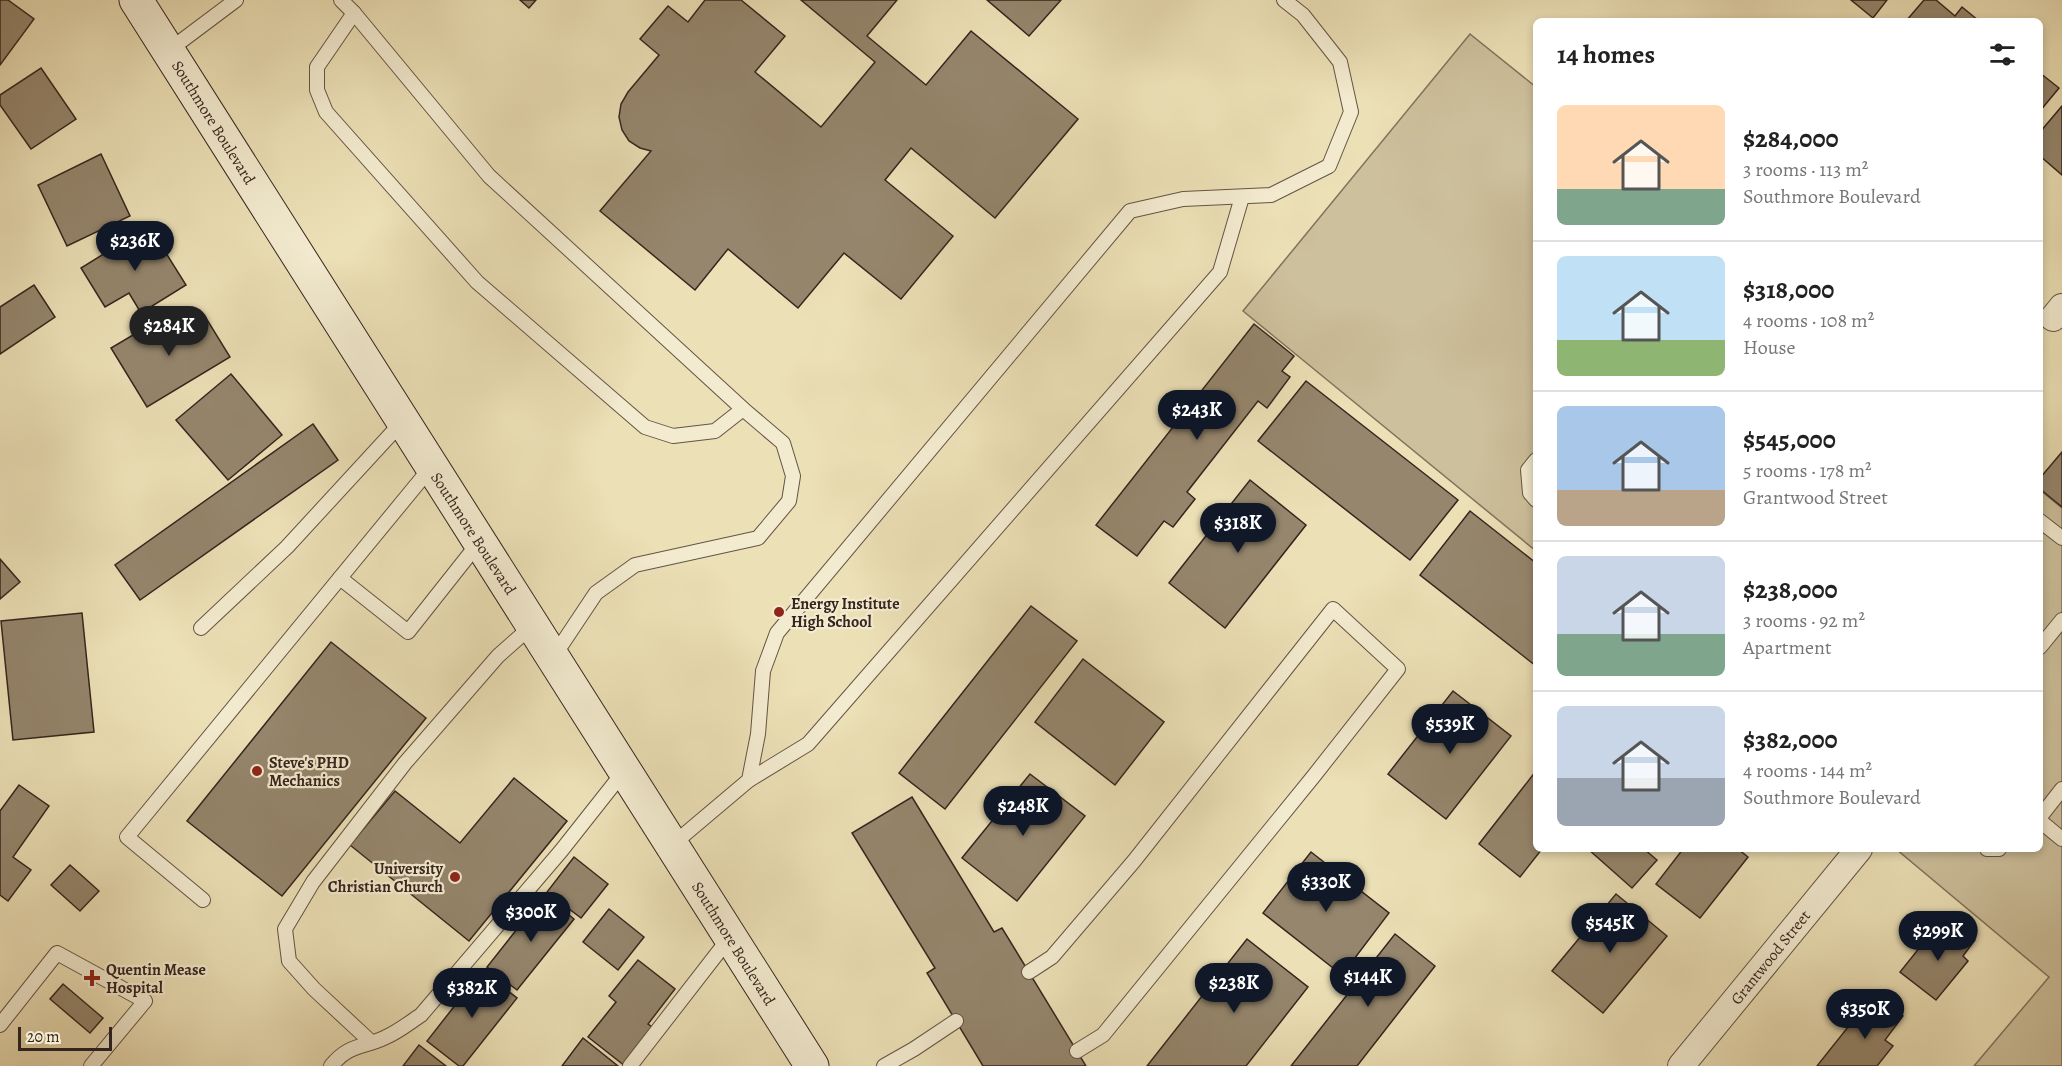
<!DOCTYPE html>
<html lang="en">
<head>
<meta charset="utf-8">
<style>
  :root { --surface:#fff; --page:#f2f2f2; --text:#222; --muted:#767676; --line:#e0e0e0; --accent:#111827 }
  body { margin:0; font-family:Alegreya,serif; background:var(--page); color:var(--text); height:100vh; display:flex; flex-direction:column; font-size:22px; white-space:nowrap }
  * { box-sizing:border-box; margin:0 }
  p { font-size:20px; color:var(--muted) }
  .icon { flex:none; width:33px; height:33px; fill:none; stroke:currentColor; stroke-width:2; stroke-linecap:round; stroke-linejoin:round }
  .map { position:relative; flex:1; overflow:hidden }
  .details { position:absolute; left:1533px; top:18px; width:510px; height:834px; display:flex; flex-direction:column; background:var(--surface); border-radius:9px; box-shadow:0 3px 9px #0003 }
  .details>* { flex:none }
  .scale { position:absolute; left:18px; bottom:15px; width:94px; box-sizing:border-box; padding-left:6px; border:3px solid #36251e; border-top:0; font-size:16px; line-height:21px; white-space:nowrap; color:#36251e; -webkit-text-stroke:4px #f3ebd0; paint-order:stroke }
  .price { position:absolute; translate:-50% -51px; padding:0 14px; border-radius:21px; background:var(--accent); color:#fff; font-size:20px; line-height:39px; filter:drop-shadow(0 2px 3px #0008) }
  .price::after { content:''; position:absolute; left:50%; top:36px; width:18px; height:14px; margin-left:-9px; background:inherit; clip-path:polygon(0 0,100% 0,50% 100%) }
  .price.selected { background:#222; color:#fff }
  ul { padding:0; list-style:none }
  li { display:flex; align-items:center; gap:18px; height:150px; padding:0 24px }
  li+li { border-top:2px solid var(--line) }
  li span { display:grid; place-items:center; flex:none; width:168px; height:120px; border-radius:9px; color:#555 }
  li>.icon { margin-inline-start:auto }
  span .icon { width:72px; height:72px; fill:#fffc; stroke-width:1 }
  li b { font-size:26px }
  h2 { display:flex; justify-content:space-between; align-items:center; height:72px; padding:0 24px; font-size:26px }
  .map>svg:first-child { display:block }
</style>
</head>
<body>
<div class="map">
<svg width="2062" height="1066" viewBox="0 0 2062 1066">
  <rect width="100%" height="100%" fill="#ece0b6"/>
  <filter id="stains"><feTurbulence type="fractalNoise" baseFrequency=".00333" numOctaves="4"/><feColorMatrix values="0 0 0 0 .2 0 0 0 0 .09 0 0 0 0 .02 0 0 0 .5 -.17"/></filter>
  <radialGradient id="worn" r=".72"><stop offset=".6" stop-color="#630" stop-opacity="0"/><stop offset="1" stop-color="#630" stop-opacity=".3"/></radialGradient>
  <g fill="#cdc09c" stroke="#82725d" stroke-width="1.5">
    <path d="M1470 34 1536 87V551L1243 311Z"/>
    <path d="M2040 490 2062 508V1066H1974L2049 977 1896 849H2040Z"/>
  </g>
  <g fill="#95866d" stroke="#36251e" stroke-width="1.5">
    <path d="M0 0H8L34 19 0 65Z"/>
    <path d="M520 0H536L529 8Z"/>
    <path d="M705 0H741L785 36 755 72 821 127 875 62 801 0H897L867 36 926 85 971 31 1078 119 995 218 911 148 885 180 953 236 901 299 844 253 798 308 728 249 695 290 600 211 651 151 640 148 629 141 622 130 619 117 621 104 628 92 659 55 640 39 668 6 688 22Z"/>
    <path d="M987 0H1061L1029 36Z"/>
    <path d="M1851 0H1887L1873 18Z"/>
    <path d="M1924 0H1936L1955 16 1962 7 1979 21H1906Z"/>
    <path d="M41 68 76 119 31 149 0 105V95Z"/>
    <path d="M2040 73 2059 88 2040 111Z"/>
    <path d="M2062 106V175L2040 156V132Z"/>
    <path d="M101 154 130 216 67 246 38 185Z"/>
    <path d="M149 226 186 285 141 313 129 293 105 307 81 268Z"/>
    <path d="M34 285 55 317 0 354V307Z"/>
    <path d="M170 313 182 332 206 318 230 357 147 407 111 348Z"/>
    <path d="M1254 324 1294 356 1282 371 1290 377 1267 408 1258 401 1187 492 1195 499 1173 527 1164 521 1137 556 1096 525Z"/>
    <path d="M231 374 282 435 228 480 176 420Z"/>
    <path d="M1306 381 1458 500 1410 560 1258 441Z"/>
    <path d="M313 424 338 460 140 600 115 565Z"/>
    <path d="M2062 452V507L2040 489V478Z"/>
    <path d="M1250 480 1306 525 1225 628 1169 583Z"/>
    <path d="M1470 511 1536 563V666L1420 575Z"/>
    <path d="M0 559 20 582 0 599Z"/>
    <path d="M1031 606 1077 641 945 809 899 773Z"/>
    <path d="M82 613 94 732 13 740 1 621Z"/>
    <path d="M331 642 426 718 282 896 187 821Z"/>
    <path d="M1083 659 1164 722 1115 785 1035 722Z"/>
    <path d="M1453 691 1511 736 1446 819 1388 774Z"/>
    <path d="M1536 771V849H1542L1520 877 1479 844Z"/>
    <path d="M1030 774 1085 816 1017 901 962 858Z"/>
    <path d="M514 778 567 821 469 941 350 845 395 791 460 843Z"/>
    <path d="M19 785 49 806 13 857 31 870 8 901 0 895V811Z"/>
    <path d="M912 797 994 932 1002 928 1086 1066H983L927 973 935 968 852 833Z"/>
    <path d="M1588 849H1644L1657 860 1632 888Z"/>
    <path d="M1683 849H1738L1748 857 1700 918 1656 884Z"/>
    <path d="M1311 852 1389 913 1342 975 1263 913Z"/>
    <path d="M574 857 608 884 581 918 547 892Z"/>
    <path d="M70 865 99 891 80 911 51 885Z"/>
    <path d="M1616 894 1667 936 1603 1013 1552 971Z"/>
    <path d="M544 895 574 919 517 990 487 967Z"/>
    <path d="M609 909 644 937 618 970 583 942Z"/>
    <path d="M1957 926 1975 940 1963 956 1968 961 1936 1000 1900 972 1932 932 1943 942Z"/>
    <path d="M1395 934 1435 966 1357 1066H1291Z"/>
    <path d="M1247 939 1308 987 1246 1066H1147Z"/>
    <path d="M638 960 675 989 648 1024 655 1029 625 1066 588 1037 616 1002 609 996Z"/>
    <path d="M482 971 517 998 463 1066H459L427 1041Z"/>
    <path d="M63 984 103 1018 90 1033 50 999Z"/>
    <path d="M1881 999 1903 1016 1885 1040 1893 1046 1877 1066H1817L1856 1017 1863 1022Z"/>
    <path d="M583 1038 618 1066H562Z"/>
    <path d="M419 1045 446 1066H403Z"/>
  </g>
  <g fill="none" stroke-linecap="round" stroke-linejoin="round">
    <defs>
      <g id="lane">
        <path d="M341 0 354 13 489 176 743 409 783 443 793 476 789 501 758 538 635 565 596 593 554 656"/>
        <path d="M354 13 317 67V90L326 112 477 282 645 427 673 436 715 431 743 409"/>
        <path d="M168 51 236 0"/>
        <path d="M1536 460 1528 470 1530 493 1536 500"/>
        <path d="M2040 521 2062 538"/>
        <path d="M340 578 408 632 480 541"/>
        <path d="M201 628 287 547 403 421"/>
        <path d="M2040 647 2062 620"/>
        <path d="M749 780 808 744 1220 272 1242 197"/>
        <path d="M2040 817 2062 789"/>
        <path d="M2040 821 2062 839"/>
        <path d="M672 845 749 780 758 734 763 671 777 633 1130 211 1183 199 1271 195 1329 166 1351 112 1340 62 1303 15 1284 0"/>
        <path d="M1987 849H1999"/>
        <path d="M203 900 127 837 432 466"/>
        <path d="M1029 972 1052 957 1134 861 1333 609 1398 669 1313 777 1103 1035 1077 1051"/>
        <path d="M0 1025 57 953 145 1001 91 1066"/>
        <path d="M371 1042 314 989 289 961 285 929 313 882 405 763 498 656 533 625"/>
        <path d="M331 1066C349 1044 362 1048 384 1038 398 1032 409 1023 421 1015L561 851 625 770"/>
        <path d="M630 1066 730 937"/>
        <path d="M884 1066 914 1049 956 1021"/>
      </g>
      <g id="street">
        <path d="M2053 318 2062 307"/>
        <path d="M1681 1066 1859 849"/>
      </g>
      <path id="secondary" d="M136 0 812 1066"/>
    </defs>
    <use href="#lane" stroke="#645444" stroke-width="16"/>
    <use href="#street" stroke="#645444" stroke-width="28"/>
    <use href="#secondary" stroke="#36251e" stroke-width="35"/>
    <use href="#lane" stroke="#f3ebd0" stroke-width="14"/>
    <use href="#street" stroke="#f3ebd0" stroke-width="26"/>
    <use href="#secondary" stroke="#f3ebd0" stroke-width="33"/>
  </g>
  <g fill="#8f2418" stroke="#f3ebd0" stroke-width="2">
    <circle cx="779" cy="612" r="6"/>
    <circle cx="257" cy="771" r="6"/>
    <circle cx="455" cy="877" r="6"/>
    <path d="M89 969h6v6h6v6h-6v6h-6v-6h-6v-6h6z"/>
  </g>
  <g text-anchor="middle" stroke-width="4.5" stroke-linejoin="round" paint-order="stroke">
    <g font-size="16" fill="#36251e" stroke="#f3ebd0">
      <text transform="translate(214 122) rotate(58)" y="6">Southmore Boulevard</text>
      <text transform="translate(474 533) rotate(57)" y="6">Southmore Boulevard</text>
      <text transform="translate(734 943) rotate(58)" y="6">Southmore Boulevard</text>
      <text transform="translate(1770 957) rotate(-51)" y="6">Grantwood Street</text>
    </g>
    <g font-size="16" font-weight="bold" fill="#36251e" stroke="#f3ebd0" text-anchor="start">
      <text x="791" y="609">Energy Institute<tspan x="791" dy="18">High School</tspan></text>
      <text x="269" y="768">Steve's PHD<tspan x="269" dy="18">Mechanics</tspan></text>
      <text x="443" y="874" text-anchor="end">University<tspan x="443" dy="18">Christian Church</tspan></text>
      <text x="106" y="975">Quentin Mease<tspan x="106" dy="18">Hospital</tspan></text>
    </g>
  </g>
  <rect width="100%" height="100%" filter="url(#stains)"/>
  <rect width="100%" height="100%" fill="url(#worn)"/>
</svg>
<div class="scale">20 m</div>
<b class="price" style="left:135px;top:272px">$236K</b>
<b class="price selected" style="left:169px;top:357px">$284K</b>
<b class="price" style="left:1197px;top:441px">$243K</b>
<b class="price" style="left:1238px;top:554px">$318K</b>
<b class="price" style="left:1450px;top:755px">$539K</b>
<b class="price" style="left:1023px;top:837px">$248K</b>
<b class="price" style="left:1326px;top:913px">$330K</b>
<b class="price" style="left:531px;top:943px">$300K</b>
<b class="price" style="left:1610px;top:954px">$545K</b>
<b class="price" style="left:1938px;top:962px">$299K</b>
<b class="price" style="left:1368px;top:1008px">$144K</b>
<b class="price" style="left:1234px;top:1014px">$238K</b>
<b class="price" style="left:472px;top:1019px">$382K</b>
<b class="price" style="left:1865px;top:1040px">$350K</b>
<section class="details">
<h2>14 homes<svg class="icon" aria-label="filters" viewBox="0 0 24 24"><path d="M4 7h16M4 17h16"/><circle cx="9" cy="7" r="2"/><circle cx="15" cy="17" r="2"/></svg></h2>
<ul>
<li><span style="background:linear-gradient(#ffd9b3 70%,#7fa58c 0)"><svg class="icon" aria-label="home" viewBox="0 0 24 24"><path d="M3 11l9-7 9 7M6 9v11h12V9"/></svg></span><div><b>$284,000</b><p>3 rooms · 113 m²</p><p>Southmore Boulevard</p></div></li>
<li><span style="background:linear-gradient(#bfe0f5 70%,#8fb573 0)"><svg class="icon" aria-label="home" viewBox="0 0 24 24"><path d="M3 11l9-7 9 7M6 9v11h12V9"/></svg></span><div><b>$318,000</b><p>4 rooms · 108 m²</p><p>House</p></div></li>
<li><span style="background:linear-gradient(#a9c7e8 70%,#b9a48a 0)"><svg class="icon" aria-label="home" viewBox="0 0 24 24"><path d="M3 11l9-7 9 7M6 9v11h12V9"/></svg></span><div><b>$545,000</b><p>5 rooms · 178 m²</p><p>Grantwood Street</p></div></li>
<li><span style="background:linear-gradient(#c9d6e8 65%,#7fa58c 0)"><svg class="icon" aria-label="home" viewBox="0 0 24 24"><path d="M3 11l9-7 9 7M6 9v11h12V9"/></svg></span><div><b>$238,000</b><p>3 rooms · 92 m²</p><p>Apartment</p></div></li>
<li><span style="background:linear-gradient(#c9d6e8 60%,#9aa5b1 0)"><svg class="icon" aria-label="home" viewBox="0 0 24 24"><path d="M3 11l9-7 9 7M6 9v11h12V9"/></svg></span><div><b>$382,000</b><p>4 rooms · 144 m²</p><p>Southmore Boulevard</p></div></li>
</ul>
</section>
</div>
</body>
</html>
